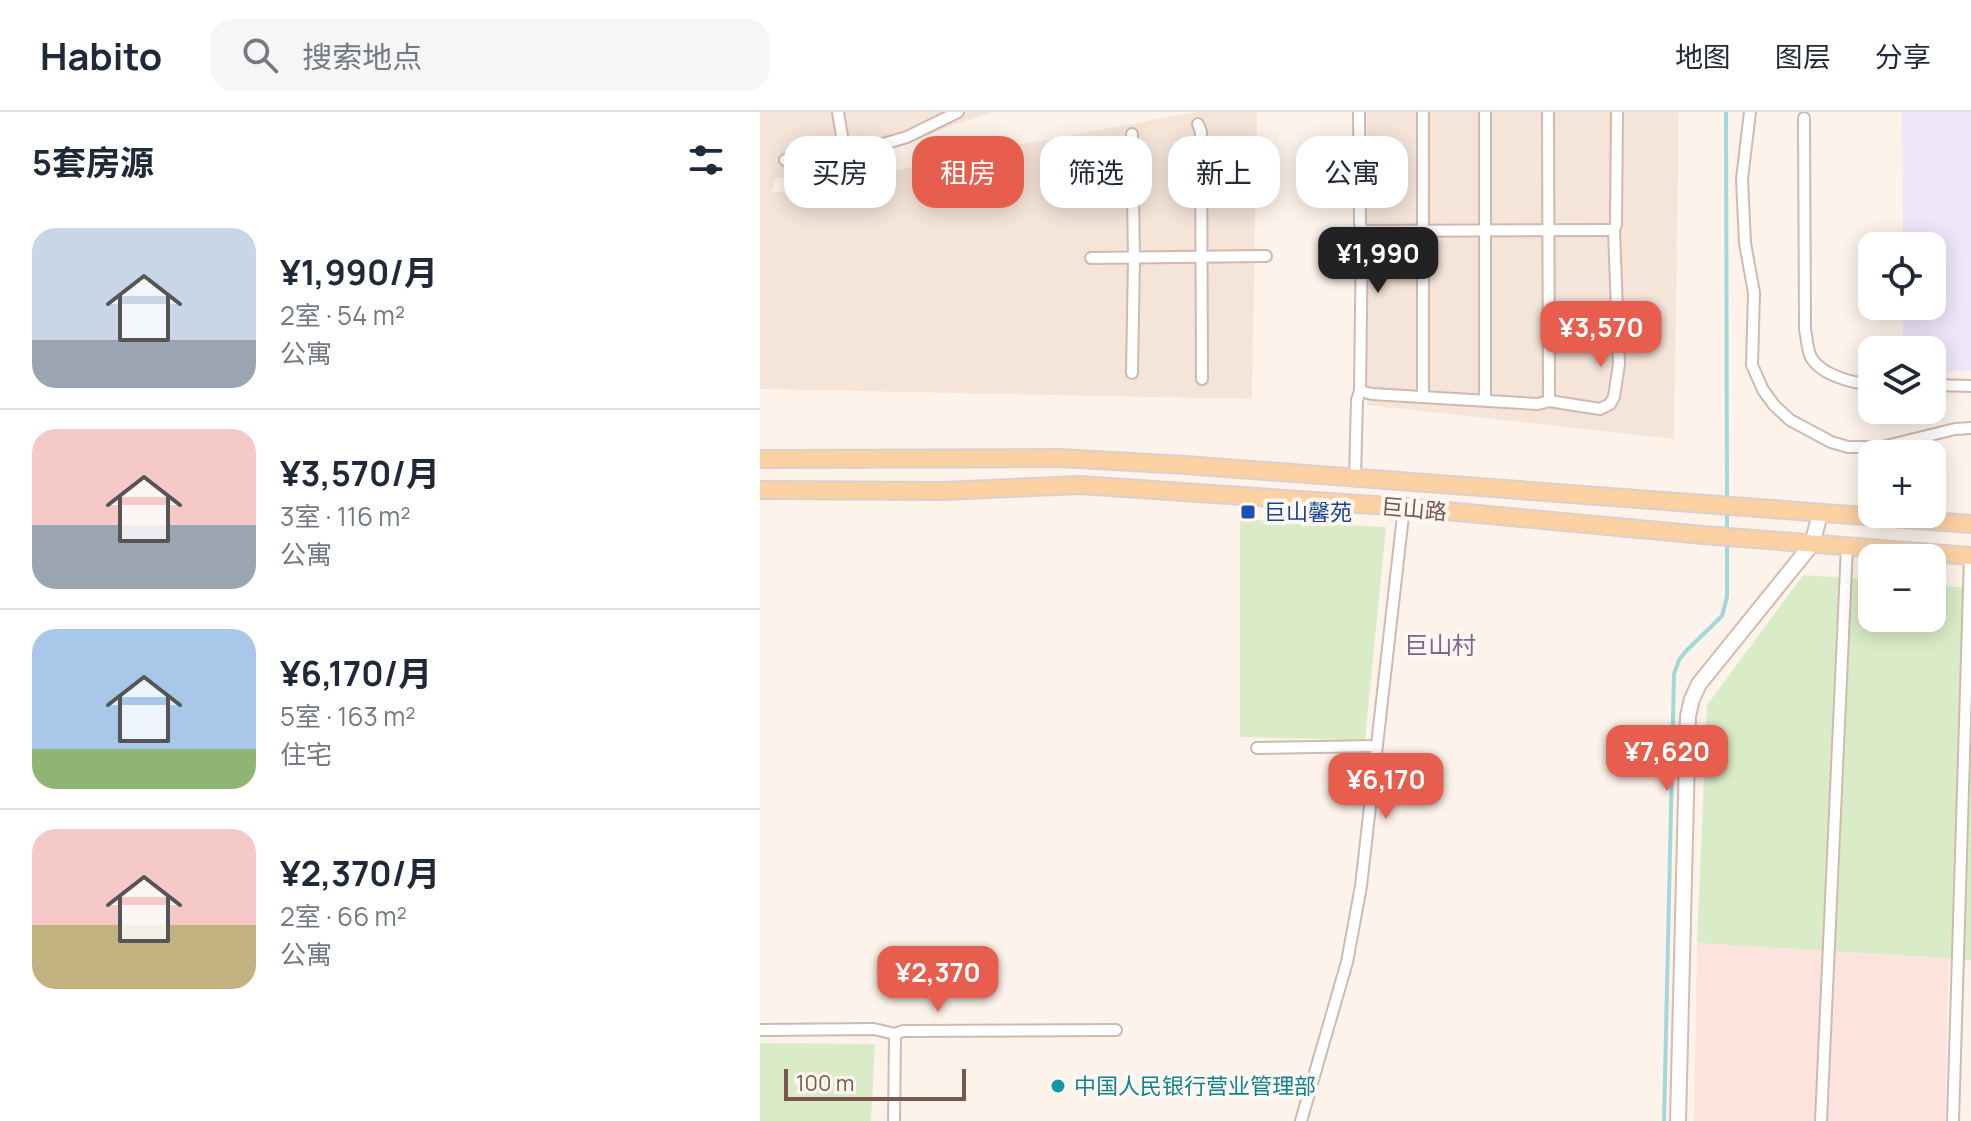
<!DOCTYPE html>
<html lang="zh">
<head>
<meta charset="utf-8">
<style>
  :root { --surface:#fff; --page:#f6f6f7; --text:#1f2937; --muted:#747a83; --line:#e0e1e3; --accent:#e85e4e }
  body { margin:0; font-family:Manrope,"Noto Sans SC",sans-serif; background:var(--page); color:var(--text); height:100vh; display:flex; flex-direction:column; font-size:30px; white-space:nowrap }
  * { box-sizing:border-box; margin:0 }
  p { font-size:26px; color:var(--muted) }
  .icon { flex:none; width:44px; height:44px; fill:none; stroke:currentColor; stroke-width:2; stroke-linecap:round; stroke-linejoin:round }
  .map { position:relative; flex:1; overflow:hidden }
  .side { display:flex; flex-direction:column; background:var(--surface); width:760px }
  .side>* { flex:none }
  .hud { position:absolute; left:24px; top:24px; width:760px; height:72px; display:flex; gap:16px }
  .controls { position:absolute; left:1098px; top:120px; display:grid; gap:16px }
  .controls a { display:grid; place-items:center; width:88px; height:88px; border-radius:16px; background:var(--surface); box-shadow:0 4px 20px #0003; font-size:40px }
  .scale { position:absolute; left:24px; bottom:20px; width:182px; box-sizing:border-box; padding-left:8px; border:4px solid #79574c; border-top:0; font-size:22px; line-height:28px; white-space:nowrap; color:#79574c; -webkit-text-stroke:6px #fff8f1; paint-order:stroke }
  .price { position:absolute; translate:-50% -68px; padding:0 18px; border-radius:16px; background:var(--accent); color:#fff; font-size:26px; line-height:52px; filter:drop-shadow(0 2px 4px #0008) }
  .price::after { content:''; position:absolute; left:50%; top:48px; width:24px; height:18px; margin-left:-12px; background:inherit; clip-path:polygon(0 0,100% 0,50% 100%) }
  .price.selected { background:#222; color:#fff }
  ul { padding:0; list-style:none }
  li { display:flex; align-items:center; gap:24px; height:200px; padding:0 32px }
  li+li { border-top:2px solid var(--line) }
  li span { display:grid; place-items:center; flex:none; width:224px; height:160px; border-radius:24px; color:#555 }
  li>.icon { margin-inline-start:auto }
  span .icon { width:96px; height:96px; fill:#fffc; stroke-width:1 }
  li b { font-size:34px }
  h2 { display:flex; justify-content:space-between; align-items:center; height:96px; padding:0 32px; font-size:34px }
  .pill { padding:0 28px; border-radius:24px; background:var(--surface); box-shadow:0 4px 20px #0003; font-size:28px; line-height:72px }
  .pill.selected { background:var(--accent); color:#fff }
  header { display:flex; align-items:center; gap:48px; box-sizing:border-box; height:112px; padding:0 40px; background:var(--surface); border-bottom:2px solid var(--line) }
  header strong { font-size:38px }
  nav { display:flex; gap:44px; margin-inline-start:auto; font-size:28px }
  .search { width:560px; height:72px; background:var(--page); display:flex; align-items:center; gap:20px; box-sizing:border-box; padding:0 28px; border-radius:24px; color:var(--muted); font-size:30px }
  main { display:flex; flex:1; min-height:0 }
  .map>svg:first-child { display:block }
</style>
</head>
<body>
<header>
<strong>Habito</strong>
<div class="search"><svg class="icon" aria-label="search" viewBox="0 0 24 24"><circle cx="10" cy="10" r="6"/><path d="M15 15l6 6"/></svg>搜索地点</div>
<nav><a>地图</a><a>图层</a><a>分享</a></nav>
</header>
<main>
<section class="side">
<h2>5套房源<svg class="icon" aria-label="filters" viewBox="0 0 24 24"><path d="M4 7h16M4 17h16"/><circle cx="9" cy="7" r="2"/><circle cx="15" cy="17" r="2"/></svg></h2>
<ul>
<li><span style="background:linear-gradient(#c9d6e8 70%,#9aa5b1 0)"><svg class="icon" aria-label="home" viewBox="0 0 24 24"><path d="M3 11l9-7 9 7M6 9v11h12V9"/></svg></span><div><b>¥1,990/月</b><p>2室 · 54 m²</p><p>公寓</p></div></li>
<li><span style="background:linear-gradient(#f6c9c9 60%,#9aa5b1 0)"><svg class="icon" aria-label="home" viewBox="0 0 24 24"><path d="M3 11l9-7 9 7M6 9v11h12V9"/></svg></span><div><b>¥3,570/月</b><p>3室 · 116 m²</p><p>公寓</p></div></li>
<li><span style="background:linear-gradient(#a9c7e8 75%,#8fb573 0)"><svg class="icon" aria-label="home" viewBox="0 0 24 24"><path d="M3 11l9-7 9 7M6 9v11h12V9"/></svg></span><div><b>¥6,170/月</b><p>5室 · 163 m²</p><p>住宅</p></div></li>
<li><span style="background:linear-gradient(#f6c9c9 60%,#c2b280 0)"><svg class="icon" aria-label="home" viewBox="0 0 24 24"><path d="M3 11l9-7 9 7M6 9v11h12V9"/></svg></span><div><b>¥2,370/月</b><p>2室 · 66 m²</p><p>公寓</p></div></li>
</ul>
</section>
<div class="map">
<svg width="1211" height="1009" viewBox="0 0 1211 1009">
  <rect width="100%" height="100%" fill="#fdf3ea"/>
  <g fill="#f5e4d8">
    <path d="M0 0H234L194 13 84 54 16 66 11 81 82 71 205 43 435 0H497L492 287 0 277Z"/>
    <path d="M607 0H919L914 327 607 293Z"/>
  </g>
  <path fill="#fde3de" d="M937 831 1189 847 1185 1009H934Z"/>
  <path fill="#f0e6fa" d="M1142 0H1211V259H1172V238H1143V194H1172V134H1143Z"/>
  <g fill="#daecc7">
    <path d="M480 407 626 415 605 628 480 625Z"/>
    <path d="M1043 463 1112 468V506H1172V473L1211 476V848L937 831 947 593Z"/>
    <path d="M0 931 115 932 111 1009H0Z"/>
  </g>
  <g fill="none" stroke-linecap="round" stroke-linejoin="round">
    <g stroke="#a3d8da" stroke-width="4">
      <path d="M966 0 967 390"/>
      <path d="M967 398V422"/>
      <path d="M904 1009 914 562 919 548 926 539 962 504 967 485V430"/>
    </g>
    <defs>
      <g id="street">
        <path d="M78 0 85 43"/>
        <path d="M663 0V284"/>
        <path d="M725 0V288"/>
        <path d="M788 0 789 289"/>
        <path d="M990 0 982 67 985 131 994 181 992 253 1003 278 1014 293 1030 308 1071 330 1088 335H1122L1195 317 1211 316"/>
        <path d="M1044 6 1045 218C1047 226 1047 235 1050 243 1058 262 1093 272 1112 272"/>
        <path d="M438 12 441 20 442 267"/>
        <path d="M372 22 374 146 372 261"/>
        <path d="M25 48 85 43 147 25 198 0"/>
        <path d="M602 119 854 118"/>
        <path d="M331 146 506 144"/>
        <path d="M1172 273 1211 274"/>
        <path d="M600 279 612 282 778 292 789 289 840 297 850 292 854 285 859 252 854 118 856 113 857 0"/>
        <path d="M595 366 597 288 600 279 602 119 600 111 599 0"/>
        <path d="M497 636 617 634"/>
        <path d="M0 918 114 917 135 922 143 919 356 918"/>
        <path d="M134 1009 135 922"/>
        <path d="M541 1009 587 850 601 774 644 395"/>
        <path d="M1061 1009 1087 435"/>
        <path d="M1193 1009 1210 444"/>
      </g>
      <path id="secondary" d="M918 1009 928 604 932 587 939 572 1052 432 1060 402"/>
      <g id="primary">
        <path d="M0 347 300 346 426 353 1211 412"/>
        <path d="M0 378 183 379 320 373 644 395 943 423 1211 444"/>
      </g>
    </defs>
    <use href="#street" stroke="#d0b9ae" stroke-width="14"/>
    <use href="#secondary" stroke="#d6bbae" stroke-width="18"/>
    <use href="#primary" stroke="#d9d0cd" stroke-width="20"/>
    <use href="#street" stroke="#fff" stroke-width="10"/>
    <use href="#secondary" stroke="#fff" stroke-width="14"/>
    <use href="#primary" stroke="#fbd0a3" stroke-width="16"/>
  </g>
  <rect fill="#1a4fb4" stroke="#fff8f1" stroke-width="3" x="480" y="392" width="16" height="16" rx="4"/>
  <circle fill="#0f9aa8" stroke="#fff8f1" stroke-width="3" cx="298" cy="974" r="8"/>
  <g text-anchor="middle" stroke-width="8" stroke-linejoin="round" paint-order="stroke">
    <g font-size="22" fill="#79574c" stroke="#fff8f1">
      <text transform="translate(654 397) rotate(5)" y="8">巨山路</text>
    </g>
    <g font-size="22" fill="#164399" stroke="#fff8f1" text-anchor="start">
      <text x="504" y="408">巨山馨苑</text>
    </g>
    <g font-size="22" fill="#0d838f" stroke="#fff8f1" text-anchor="start">
      <text x="314" y="982">中国人民银行营业管理部</text>
    </g>
    <g font-size="24" fill="#7e6594" stroke="#fff8f1">
      <text x="680" y="542">巨山村</text>
    </g>
  </g>
</svg>
<div class="controls">
<a><svg class="icon" aria-label="locate" viewBox="0 0 24 24"><circle cx="12" cy="12" r="6"/><path d="M12 2v4M12 18v4M2 12h4M18 12h4"/></svg></a>
<a><svg class="icon" aria-label="layers" viewBox="0 0 24 24"><path d="M12 4l9 5-9 5-9-5zM3 14l9 5 9-5"/></svg></a>
<a>+</a>
<a>−</a>
</div>
<div class="scale">100 m</div>
<b class="price selected" style="left:618px;top:183px">¥1,990</b>
<b class="price" style="left:841px;top:257px">¥3,570</b>
<b class="price" style="left:907px;top:681px">¥7,620</b>
<b class="price" style="left:626px;top:709px">¥6,170</b>
<b class="price" style="left:178px;top:902px">¥2,370</b>
<div class="hud">
<a class="pill">买房</a>
<a class="pill selected">租房</a>
<a class="pill">筛选</a>
<a class="pill">新上</a>
<a class="pill">公寓</a>
</div>
</div>
</main>
</body>
</html>
